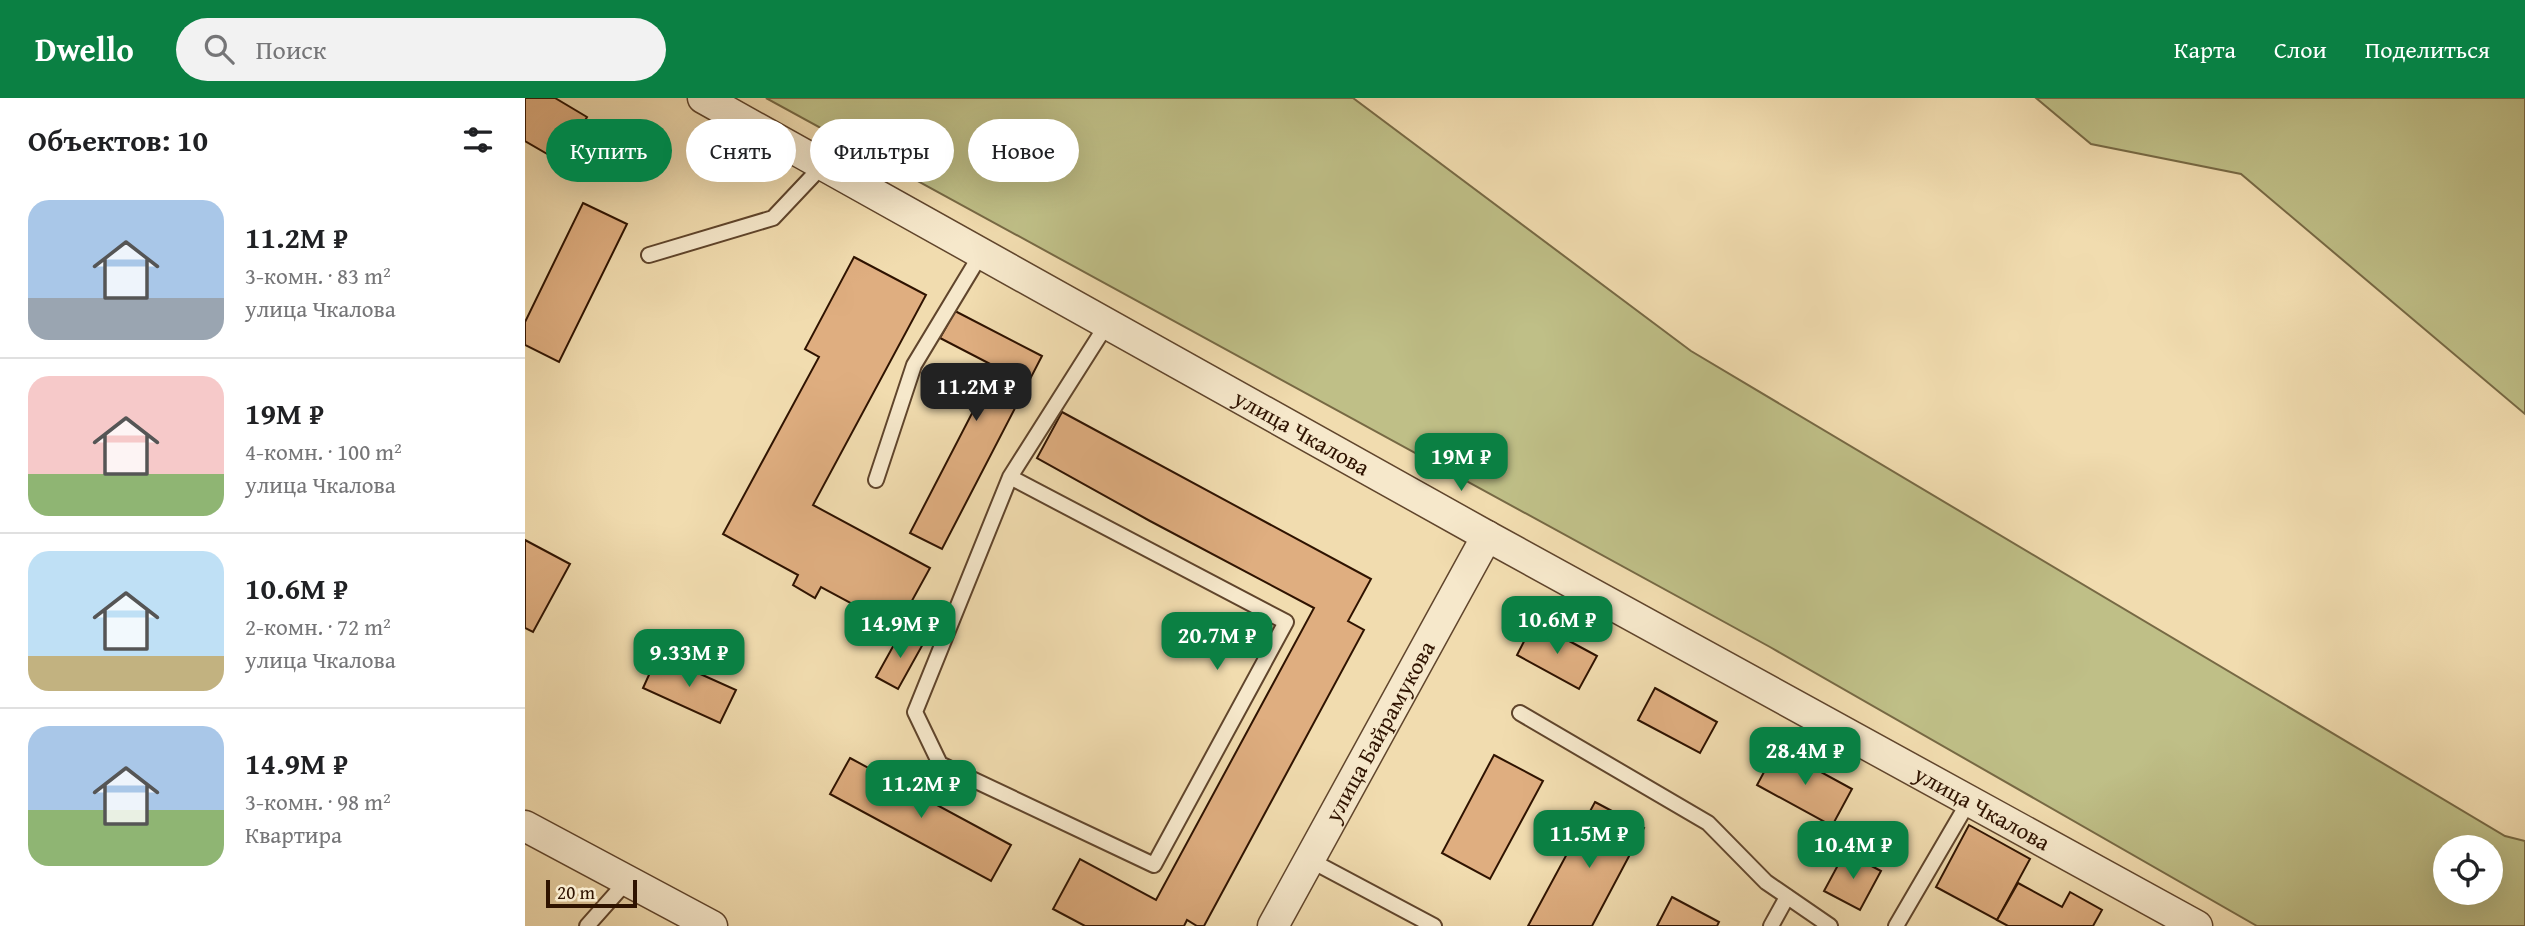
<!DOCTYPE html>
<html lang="ru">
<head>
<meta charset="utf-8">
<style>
  :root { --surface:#fff; --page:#f2f2f2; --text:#202124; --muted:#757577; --line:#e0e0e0; --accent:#0b8043 }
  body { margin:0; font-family:"Gentium Book Plus",serif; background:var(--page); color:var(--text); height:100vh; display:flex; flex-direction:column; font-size:26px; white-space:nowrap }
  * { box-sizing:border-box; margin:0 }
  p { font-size:23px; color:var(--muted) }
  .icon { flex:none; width:38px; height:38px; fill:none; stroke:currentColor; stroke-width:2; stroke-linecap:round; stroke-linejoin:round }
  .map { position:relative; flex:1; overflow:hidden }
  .drawer { display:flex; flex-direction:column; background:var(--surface); width:525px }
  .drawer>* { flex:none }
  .top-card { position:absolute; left:21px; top:21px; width:665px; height:63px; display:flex; gap:14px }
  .fabs { position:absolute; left:1908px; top:737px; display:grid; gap:14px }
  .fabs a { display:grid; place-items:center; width:70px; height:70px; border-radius:50%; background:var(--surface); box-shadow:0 7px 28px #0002; font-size:35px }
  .scale { position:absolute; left:21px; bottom:18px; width:91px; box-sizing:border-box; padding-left:7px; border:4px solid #2f1300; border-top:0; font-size:19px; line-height:24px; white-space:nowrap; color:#2f1300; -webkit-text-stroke:5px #f6e8cb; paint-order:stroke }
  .price { position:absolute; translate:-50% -60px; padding:0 16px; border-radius:14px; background:var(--accent); color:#fff; font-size:23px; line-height:46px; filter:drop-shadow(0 2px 4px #0008) }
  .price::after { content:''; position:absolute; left:50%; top:42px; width:21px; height:16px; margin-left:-10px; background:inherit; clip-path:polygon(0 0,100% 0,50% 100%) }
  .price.current { background:#222; color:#fff }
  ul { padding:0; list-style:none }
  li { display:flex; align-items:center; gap:21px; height:175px; padding:0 28px }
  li+li { border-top:2px solid var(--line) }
  li span { display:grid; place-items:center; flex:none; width:196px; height:140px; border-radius:21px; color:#555 }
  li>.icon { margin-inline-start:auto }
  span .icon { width:84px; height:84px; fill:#fffc; stroke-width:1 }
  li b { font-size:30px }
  h2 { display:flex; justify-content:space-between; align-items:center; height:84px; padding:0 28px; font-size:30px }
  .pill { padding:0 24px; border-radius:32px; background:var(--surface); box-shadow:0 7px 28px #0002; font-size:24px; line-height:63px }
  .pill.current { background:var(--accent); color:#fff }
  header { display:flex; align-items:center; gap:42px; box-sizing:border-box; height:98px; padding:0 35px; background:var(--accent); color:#fff }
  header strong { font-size:33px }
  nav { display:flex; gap:38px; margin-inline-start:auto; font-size:24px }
  .search { width:490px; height:63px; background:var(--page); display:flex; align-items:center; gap:18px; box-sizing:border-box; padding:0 24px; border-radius:38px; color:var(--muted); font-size:26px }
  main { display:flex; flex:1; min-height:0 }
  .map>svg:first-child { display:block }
</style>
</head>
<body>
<header>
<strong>Dwello</strong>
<div class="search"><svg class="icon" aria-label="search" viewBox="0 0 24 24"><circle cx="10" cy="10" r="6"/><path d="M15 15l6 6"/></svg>Поиск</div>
<nav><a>Карта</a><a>Слои</a><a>Поделиться</a></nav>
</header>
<main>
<section class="drawer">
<h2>Объектов: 10<svg class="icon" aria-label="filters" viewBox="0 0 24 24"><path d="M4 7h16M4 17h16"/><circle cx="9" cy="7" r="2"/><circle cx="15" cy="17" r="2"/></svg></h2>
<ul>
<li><span style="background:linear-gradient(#a9c7e8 70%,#9aa5b1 0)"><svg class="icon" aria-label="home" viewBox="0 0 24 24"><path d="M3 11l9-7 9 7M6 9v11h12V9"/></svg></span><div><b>11.2M ₽</b><p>3-комн. · 83 m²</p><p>улица Чкалова</p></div></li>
<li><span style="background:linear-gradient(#f6c9c9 70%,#8fb573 0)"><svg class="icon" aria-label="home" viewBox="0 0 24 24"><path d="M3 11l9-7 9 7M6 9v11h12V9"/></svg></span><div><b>19M ₽</b><p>4-комн. · 100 m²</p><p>улица Чкалова</p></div></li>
<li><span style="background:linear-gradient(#bfe0f5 75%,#c2b280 0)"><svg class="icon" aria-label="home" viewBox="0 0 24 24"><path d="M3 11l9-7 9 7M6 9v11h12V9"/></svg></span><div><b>10.6M ₽</b><p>2-комн. · 72 m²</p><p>улица Чкалова</p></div></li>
<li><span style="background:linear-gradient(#a9c7e8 60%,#8fb573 0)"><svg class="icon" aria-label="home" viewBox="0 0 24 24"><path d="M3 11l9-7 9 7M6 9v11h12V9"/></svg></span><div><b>14.9M ₽</b><p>3-комн. · 98 m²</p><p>Квартира</p></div></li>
</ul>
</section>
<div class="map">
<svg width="2000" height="828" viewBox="0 0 2000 828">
  <rect width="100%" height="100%" fill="#f1dcaf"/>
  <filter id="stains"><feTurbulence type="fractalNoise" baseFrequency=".00286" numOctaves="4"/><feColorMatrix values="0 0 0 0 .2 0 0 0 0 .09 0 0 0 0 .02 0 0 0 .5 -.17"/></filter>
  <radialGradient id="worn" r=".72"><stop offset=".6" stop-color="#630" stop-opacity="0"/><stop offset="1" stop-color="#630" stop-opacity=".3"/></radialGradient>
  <g fill="#bfbf87" stroke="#776944" stroke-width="2" fill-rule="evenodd">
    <path d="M241 0H828L1166 253 1980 738 2000 743V828H1732L1245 549ZM1965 749V794H1920V749Z"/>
    <path d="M1511 0H2000V316L1716 76 1566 46Z"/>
  </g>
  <g fill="#dfae80" stroke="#2f1300" stroke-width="2">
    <path d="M0 0H30L62 19 36 64 0 43Z"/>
    <path d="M58 105 102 126 34 264 0 247V224Z"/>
    <path d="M329 159 401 197 288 407 405 470 372 530 296 489 290 500 268 487 273 477 198 436 294 259 280 251Z"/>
    <path d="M430 213 517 258 417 451 385 435 471 269 415 240Z"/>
    <path d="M537 314 846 481 823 523 839 532 679 828H672L662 822 659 828H560L528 811 555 761 631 802 789 510 625 423 512 360Z"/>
    <path d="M0 442 45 466 8 534 0 530Z"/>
    <path d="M1009 524 1072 558 1054 591 992 557Z"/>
    <path d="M376 534 398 546 373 591 351 579Z"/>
    <path d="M133 557 211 592 195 625 118 590Z"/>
    <path d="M1130 590 1192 624 1175 655 1113 622Z"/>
    <path d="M1252 650 1327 691 1307 728 1232 687Z"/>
    <path d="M969 657 1018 683 965 781 917 755Z"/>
    <path d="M325 660 486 747 466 783 305 696Z"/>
    <path d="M1070 704 1119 730 1067 828H1003Z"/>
    <path d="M1444 727 1505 761 1472 822 1411 789Z"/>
    <path d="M1320 754 1356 773 1335 812 1299 793Z"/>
    <path d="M1493 785 1537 809 1545 794 1577 812 1568 828H1483L1472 822Z"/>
    <path d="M1147 799 1194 824 1192 828H1132Z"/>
  </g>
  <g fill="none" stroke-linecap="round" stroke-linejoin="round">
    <defs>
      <g id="service">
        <path d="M124 157 248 120 298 67"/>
        <path d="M485 379 761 524 629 767 415 666 390 614 485 379 582 226"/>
        <path d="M351 382 389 267 456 156"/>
        <path d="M995 615 1183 725 1241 784 1305 828"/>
        <path d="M785 762 909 828"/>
        <path d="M62 828 102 783"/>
        <path d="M1246 828 1262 799"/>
        <path d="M1371 828 1444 703"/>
      </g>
      <g id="minor">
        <path id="s1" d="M178 0 962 438 1672 828"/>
        <path d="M0 728 187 828"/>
        <path id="s2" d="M748 828 962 438"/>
      </g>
    </defs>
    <use href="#service" stroke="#60452c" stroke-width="18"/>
    <use href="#minor" stroke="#60452c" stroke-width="33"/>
    <use href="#service" stroke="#f6e8cb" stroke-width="14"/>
    <use href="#minor" stroke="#f6e8cb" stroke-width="30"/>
  </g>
  <g text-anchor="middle" stroke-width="5" stroke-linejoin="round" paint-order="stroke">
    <g font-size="23" fill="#2f1300" stroke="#f6e8cb">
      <text dy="8" stroke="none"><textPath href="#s1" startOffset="686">улица Чкалова</textPath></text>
      <text dy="8" stroke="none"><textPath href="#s2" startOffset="222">улица Байрамукова</textPath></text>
      <text dy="8" stroke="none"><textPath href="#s1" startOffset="1463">улица Чкалова</textPath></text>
    </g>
  </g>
  <rect width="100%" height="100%" filter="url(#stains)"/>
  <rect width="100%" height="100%" fill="url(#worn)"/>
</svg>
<div class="fabs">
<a><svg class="icon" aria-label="locate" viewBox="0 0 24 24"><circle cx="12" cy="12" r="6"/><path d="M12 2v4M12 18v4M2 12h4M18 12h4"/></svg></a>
</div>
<div class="scale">20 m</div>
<b class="price current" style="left:451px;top:325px">11.2M ₽</b>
<b class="price" style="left:936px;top:395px">19M ₽</b>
<b class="price" style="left:1032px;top:558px">10.6M ₽</b>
<b class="price" style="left:375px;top:562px">14.9M ₽</b>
<b class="price" style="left:692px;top:574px">20.7M ₽</b>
<b class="price" style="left:164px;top:591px">9.33M ₽</b>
<b class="price" style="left:1280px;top:689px">28.4M ₽</b>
<b class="price" style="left:396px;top:722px">11.2M ₽</b>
<b class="price" style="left:1064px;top:772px">11.5M ₽</b>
<b class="price" style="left:1328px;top:783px">10.4M ₽</b>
<div class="top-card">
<a class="pill current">Купить</a>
<a class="pill">Снять</a>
<a class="pill">Фильтры</a>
<a class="pill">Новое</a>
</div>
</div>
</main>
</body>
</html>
